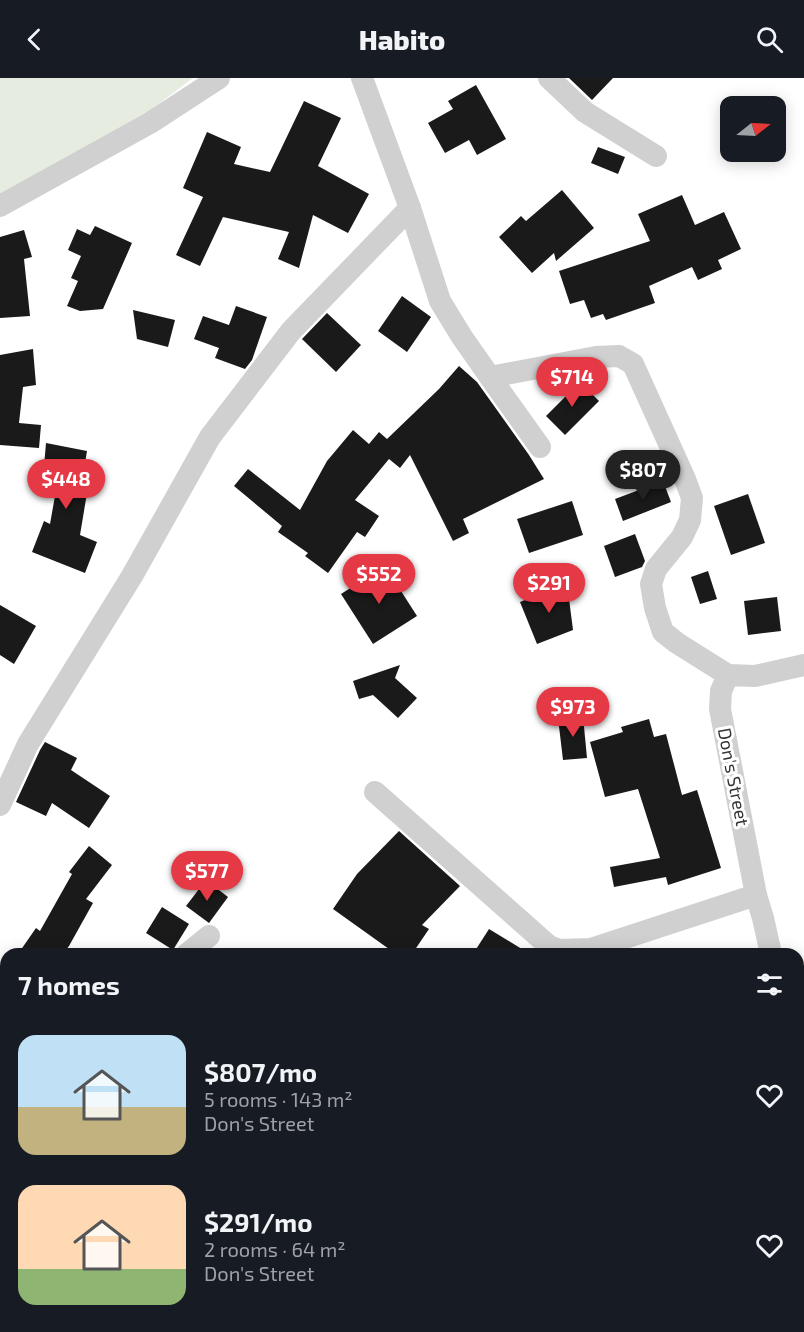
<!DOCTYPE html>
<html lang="en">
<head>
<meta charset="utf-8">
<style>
  :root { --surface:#171b24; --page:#20242c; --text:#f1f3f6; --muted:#9ea1a6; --accent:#e63946 }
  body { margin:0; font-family:"Exo 2",sans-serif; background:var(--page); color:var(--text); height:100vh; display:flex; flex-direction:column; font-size:22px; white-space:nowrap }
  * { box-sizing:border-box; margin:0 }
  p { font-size:20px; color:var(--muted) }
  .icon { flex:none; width:33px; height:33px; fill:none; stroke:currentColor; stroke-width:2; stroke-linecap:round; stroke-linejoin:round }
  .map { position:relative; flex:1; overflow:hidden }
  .panel { position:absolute; left:0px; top:870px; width:804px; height:384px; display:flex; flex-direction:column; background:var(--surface); border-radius:18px 18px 0 0; box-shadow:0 3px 15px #0003 }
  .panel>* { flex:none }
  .needle { width:39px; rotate:72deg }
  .controls { position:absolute; left:720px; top:18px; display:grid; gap:12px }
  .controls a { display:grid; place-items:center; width:66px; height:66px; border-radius:12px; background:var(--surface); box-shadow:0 3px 15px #0003; font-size:30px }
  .price { position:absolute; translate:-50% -51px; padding:0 14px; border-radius:21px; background:var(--accent); color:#fff; font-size:20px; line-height:39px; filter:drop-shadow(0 2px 3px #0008) }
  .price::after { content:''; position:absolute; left:50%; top:36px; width:18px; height:14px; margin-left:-9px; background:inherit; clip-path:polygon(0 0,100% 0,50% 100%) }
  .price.on { background:#222; color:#fff }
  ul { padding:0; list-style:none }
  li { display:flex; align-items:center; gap:18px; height:150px; padding:0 18px }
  li span { display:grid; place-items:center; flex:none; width:168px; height:120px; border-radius:18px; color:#555 }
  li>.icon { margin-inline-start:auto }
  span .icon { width:72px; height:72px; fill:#fffc; stroke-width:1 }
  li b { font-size:26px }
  h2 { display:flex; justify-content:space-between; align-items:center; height:72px; padding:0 18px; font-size:26px }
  header { display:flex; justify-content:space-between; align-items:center; height:78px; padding:0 18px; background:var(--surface); font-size:27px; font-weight:800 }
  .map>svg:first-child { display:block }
</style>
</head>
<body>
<header><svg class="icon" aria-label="back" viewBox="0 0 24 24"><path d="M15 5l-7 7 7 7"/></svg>Habito<svg class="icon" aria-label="search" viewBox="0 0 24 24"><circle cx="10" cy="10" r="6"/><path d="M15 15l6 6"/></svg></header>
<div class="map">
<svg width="804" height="1254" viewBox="0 0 804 1254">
  <rect width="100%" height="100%" fill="#fff"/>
  <path fill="#e6ecdf" d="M0 0H193L128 49 0 126Z"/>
  <g fill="#1a1a1a">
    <path d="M569 0H613L592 22Z"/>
    <path d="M476 7 506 61 477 77 469 62 445 75 428 45 453 31 448 23Z"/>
    <path d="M304 23 341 40 318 88 369 116 348 155 313 137 299 190 278 181 289 154 223 139 200 188 176 177 203 119 183 110 207 54 241 69 234 86 270 94Z"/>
    <path d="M598 69 625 79 618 96 591 85Z"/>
    <path d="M562 112 594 150 556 183 554 175 532 195 499 159 521 138 526 143Z"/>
    <path d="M682 117 695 147 724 134 741 171 718 182 722 191 698 202 692 189 649 208 655 225 606 242 603 236 591 240 584 222 570 226 559 193 650 163 638 136Z"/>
    <path d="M95 148 132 165 103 231 80 233 67 228 78 203 71 200 81 178 68 172 77 151 90 157Z"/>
    <path d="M24 152 32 179 24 181 30 238 0 240V159Z"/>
    <path d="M402 218 431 239 407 274 378 253Z"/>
    <path d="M236 228 267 239 252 282 245 291 215 280 219 270 194 261 203 238 229 247Z"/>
    <path d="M133 232 175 242 168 269 137 261Z"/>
    <path d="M327 235 361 267 336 294 302 261Z"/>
    <path d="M33 271 36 307 23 309 19 345 41 347 39 370 0 367V277Z"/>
    <path d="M459 288 477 304 529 377 544 401 463 441 469 455 453 463 410 377 400 390 389 381 355 422 379 438 365 459 357 454 328 495 305 478 308 475 278 454 282 448 234 408 248 391 300 432 327 383 353 352 369 366 379 354 387 361 439 311Z"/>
    <path d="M580 304 599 323 565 357 546 338Z"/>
    <path d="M46 365 87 373 84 391 87 392 86 396 90 397 80 457 97 464 85 495 32 474 44 443 50 446 58 401 43 400Z"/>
    <path d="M663 403 671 424 623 443 615 421Z"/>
    <path d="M748 416 765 465 731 477 714 428Z"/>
    <path d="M572 423 583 457 529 475 517 441Z"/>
    <path d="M635 456 645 483 642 489 615 499 604 468Z"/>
    <path d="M385 488 417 538 373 566 341 516Z"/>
    <path d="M708 493 717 521 700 526 691 499Z"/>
    <path d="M567 505 573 552 537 566 520 524Z"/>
    <path d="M777 519 781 553 748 557 744 523Z"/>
    <path d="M0 527 36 548 14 586 0 577Z"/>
    <path d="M400 587 395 600 417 620 398 640 373 617 359 621 353 603Z"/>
    <path d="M583 638 587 680 563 682 558 640Z"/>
    <path d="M649 641 654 659 666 656 682 717 697 712 721 790 668 807 666 799 614 809 610 789 660 780 638 711 605 719 590 664 623 654 621 649Z"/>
    <path d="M45 664 77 680 71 692 110 718 89 750 52 725 46 738 16 724 40 672Z"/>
    <path d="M399 753 460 808 422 847 429 851 412 876H396L333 831 357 796Z"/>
    <path d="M89 768 112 787 86 821 93 825 69 868 63 876H18L36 850 40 853 72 796 69 794Z"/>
    <path d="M206 802 228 819 209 845 186 828Z"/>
    <path d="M162 829 189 846 173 872 146 855Z"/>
    <path d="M489 851 530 876H473Z"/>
  </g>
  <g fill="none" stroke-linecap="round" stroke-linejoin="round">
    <g stroke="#d0d0d0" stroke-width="22">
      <path d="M362 0 410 130 440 223 462 259 490 299 596 279 619 278 633 286 685 401 692 420 690 442 682 459 656 491 651 506 655 530 663 554 677 565 728 597"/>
      <path d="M549 0 585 34 656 78"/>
      <path d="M0 128 150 45 219 0"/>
      <path d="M490 299 540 369"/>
      <path d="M375 714 549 868 559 872 591 871 756 817"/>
      <path d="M0 727 28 666 132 498 210 359 291 253 410 130"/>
      <path d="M187 876 209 858"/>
      <path d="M771 876 763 840 756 817 720 631 721 613 728 597 755 598 804 587"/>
      <path d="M0 1015 6 1007"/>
      <path d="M614 1254 618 1248"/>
    </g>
  </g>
  <g text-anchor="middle" stroke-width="6" stroke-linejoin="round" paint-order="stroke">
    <g font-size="18" fill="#333" stroke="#fff">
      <text transform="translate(733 699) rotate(79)" y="6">Don's Street</text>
    </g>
  </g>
</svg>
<div class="controls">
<a><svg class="needle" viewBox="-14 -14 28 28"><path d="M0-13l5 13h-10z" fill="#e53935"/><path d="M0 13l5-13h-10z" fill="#9ea1a6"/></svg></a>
</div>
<b class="price" style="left:572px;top:330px">$714</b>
<b class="price on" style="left:643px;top:423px">$807</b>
<b class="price" style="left:66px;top:432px">$448</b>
<b class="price" style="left:379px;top:527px">$552</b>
<b class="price" style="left:549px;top:536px">$291</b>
<b class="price" style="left:573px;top:660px">$973</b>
<b class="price" style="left:207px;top:824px">$577</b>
<section class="panel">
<h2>7 homes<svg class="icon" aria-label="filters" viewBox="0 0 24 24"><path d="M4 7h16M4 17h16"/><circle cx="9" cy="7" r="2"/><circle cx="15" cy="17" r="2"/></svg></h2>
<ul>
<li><span style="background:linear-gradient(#bfe0f5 60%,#c2b280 0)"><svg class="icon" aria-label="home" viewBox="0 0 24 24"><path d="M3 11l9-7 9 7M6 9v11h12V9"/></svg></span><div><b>$807/mo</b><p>5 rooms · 143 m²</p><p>Don's Street</p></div><svg class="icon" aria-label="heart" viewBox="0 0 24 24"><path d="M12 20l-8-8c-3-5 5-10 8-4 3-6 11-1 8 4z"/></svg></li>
<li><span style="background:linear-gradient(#ffd9b3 70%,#8fb573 0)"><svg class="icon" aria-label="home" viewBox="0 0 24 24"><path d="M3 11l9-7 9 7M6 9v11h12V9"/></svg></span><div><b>$291/mo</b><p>2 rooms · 64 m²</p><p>Don's Street</p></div><svg class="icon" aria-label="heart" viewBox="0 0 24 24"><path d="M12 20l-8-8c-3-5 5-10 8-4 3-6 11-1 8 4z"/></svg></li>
</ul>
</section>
</div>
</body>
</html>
